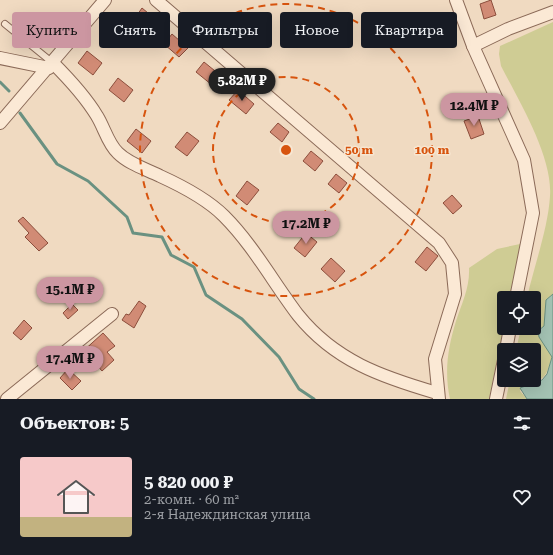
<!DOCTYPE html>
<html lang="ru">
<head>
<meta charset="utf-8">
<style>
  :root { --surface:#171b24; --page:#20242c; --text:#f1f3f6; --muted:#9ea1a6; --accent:#cc96a1 }
  body { margin:0; font-family:"Roboto Serif",serif; background:var(--page); color:var(--text); height:100vh; display:flex; flex-direction:column; font-size:15px; white-space:nowrap }
  * { box-sizing:border-box; margin:0 }
  p { font-size:13px; color:var(--muted) }
  .icon { flex:none; width:22px; height:22px; fill:none; stroke:currentColor; stroke-width:2; stroke-linecap:round; stroke-linejoin:round }
  .map { position:relative; height:399px; overflow:hidden }
  .side { display:flex; flex-direction:column; background:var(--surface); flex:1 }
  .side>* { flex:none }
  .hud { position:absolute; left:12px; top:12px; width:529px; height:36px; display:flex; gap:8px }
  .tools { position:absolute; left:497px; top:291px; display:grid; gap:8px }
  .tools a { display:grid; place-items:center; width:44px; height:44px; border-radius:4px; background:var(--surface); box-shadow:0 4px 16px #0002; font-size:20px }
  .price { position:absolute; translate:-50% -34px; padding:0 9px; border-radius:14px; background:var(--accent); color:#111; font-size:13px; line-height:26px; filter:drop-shadow(0 1px 2px #0008) }
  .price::after { content:''; position:absolute; left:50%; top:24px; width:12px; height:9px; margin-left:-6px; background:inherit; clip-path:polygon(0 0,100% 0,50% 100%) }
  .price.selected { background:#222; color:#fff }
  ul { padding:0; list-style:none }
  li { display:flex; align-items:center; gap:12px; height:100px; padding:0 20px }
  li span { display:grid; place-items:center; flex:none; width:112px; height:80px; border-radius:4px; color:#555 }
  li>.icon { margin-inline-start:auto }
  span .icon { width:48px; height:48px; fill:#fffc; stroke-width:1 }
  li b { font-size:17px }
  h2 { display:flex; justify-content:space-between; align-items:center; height:48px; padding:0 20px; font-size:17px }
  .pill { padding:0 14px; border-radius:4px; background:var(--surface); box-shadow:0 4px 16px #0002; font-size:14px; line-height:36px }
  .pill.selected { background:var(--accent); color:#111 }
  .map>svg:first-child { display:block }
</style>
</head>
<body>
<div class="map">
<svg width="553" height="399" viewBox="0 0 553 399">
  <rect width="100%" height="100%" fill="#f0dac1"/>
  <g fill="#cfcc94">
    <path d="M553 22V294C542 302 547 314 544 326L538 331 539 337 552 356C547 375 545 381 525 385L520 391 527 399H506L510 380H534V350H516L521 328H534V298H527C534 266 548 229 550 196 553 157 519 101 501 66L499 54 500 46Z"/>
    <path d="M520 244 511 298H504V327L489 399H450C444 372 448 347 456 321 462 303 470 287 469 268L497 249Z"/>
  </g>
  <path fill="#a4c3b4" stroke="#6a9181" d="M553 294V399H527L520 388 542 380 547 374 552 357 539 337 538 331 544 326 546 300Z"/>
  <g fill="none" stroke-linecap="round" stroke-linejoin="round">
    <g stroke="#6a9181" stroke-width="3">
      <path d="M0 82 9 91"/>
      <path d="M20 113 57 164 88 181 127 217 133 233 162 237 171 255 194 267 206 295 242 319 279 357 299 389 314 399"/>
    </g>
  </g>
  <g fill="#d18b75" stroke="#8c4e3c">
    <path d="M491 0 496 15 484 19 480 4Z"/>
    <path d="M142 8 154 18 146 27 135 18Z"/>
    <path d="M449 14 454 28 442 32 437 17Z"/>
    <path d="M42 15 51 23 42 34 32 27Z"/>
    <path d="M172 34 188 48 179 57 164 44Z"/>
    <path d="M87 51 102 63 93 75 78 63Z"/>
    <path d="M204 62 220 75 212 85 196 72Z"/>
    <path d="M118 78 133 90 124 102 109 90Z"/>
    <path d="M238 90 254 104 246 114 229 100Z"/>
    <path d="M478 116 484 134 471 139 464 121Z"/>
    <path d="M278 123 289 132 282 142 270 132Z"/>
    <path d="M136 129 151 141 142 153 127 141Z"/>
    <path d="M187 132 199 141 187 156 175 147Z"/>
    <path d="M311 151 323 161 315 171 303 161Z"/>
    <path d="M336 174 347 183 339 193 328 184Z"/>
    <path d="M247 181 259 190 247 205 236 196Z"/>
    <path d="M452 195 462 206 453 214 443 203Z"/>
    <path d="M23 217 48 243 39 251 25 237 29 233 18 221Z"/>
    <path d="M306 233 317 242 305 257 294 248Z"/>
    <path d="M427 247 438 256 426 271 415 262Z"/>
    <path d="M331 258 345 271 335 282 321 269Z"/>
    <path d="M139 301 146 306 134 328 122 320 126 314 129 315Z"/>
    <path d="M72 304 78 310 68 319 63 313Z"/>
    <path d="M24 320 32 328 21 340 13 333Z"/>
    <path d="M103 333 115 346 107 352 114 360 102 371 96 364 92 366 81 353Z"/>
    <path d="M68 369 81 381 72 390 60 378Z"/>
  </g>
  <g fill="none" stroke-linecap="round" stroke-linejoin="round">
    <defs>
      <path id="service" d="M5 24 53 63"/>
      <g id="minor">
        <path d="M156 0 439 243 452 263 455 294 435 359 439 399"/>
        <path d="M456 0 473 46 524 160 533 213 516 298"/>
        <path d="M473 46 508 29 553 12"/>
        <path d="M0 58 49 68"/>
        <path d="M53 63C69 79 85 96 97 116 104 127 108 144 118 153 129 164 146 169 160 176 182 186 207 199 224 216 253 245 273 282 298 315 335 361 382 377 437 393"/>
        <path d="M0 123 105 0"/>
        <path d="M506 350 510 328"/>
        <path d="M7 399 112 314"/>
        <path d="M496 399 504 360"/>
      </g>
    </defs>
    <use href="#service" stroke="#8b6a58" stroke-width="8"/>
    <use href="#minor" stroke="#8b6a58" stroke-width="14"/>
    <use href="#service" stroke="#fbe9d5" stroke-width="6"/>
    <use href="#minor" stroke="#fbe9d5" stroke-width="12"/>
  </g>
  <g fill="none" stroke="#d7540e" stroke-width="2" stroke-dasharray="7 5">
    <circle cx="286" cy="150" r="73"/>
    <circle cx="286" cy="150" r="146"/>
  </g>
  <circle cx="286" cy="150" r="6" fill="#d7540e" stroke="#f7e6d1" stroke-width="2"/>
  <g font-size="12" text-anchor="middle" font-weight="bold" fill="#d7540e" stroke="#f7e6d1" stroke-width="3" stroke-linejoin="round" paint-order="stroke">
    <text x="359" y="154">50 m</text>
    <text x="432" y="154">100 m</text>
  </g>
</svg>
<div class="tools">
<a><svg class="icon" aria-label="locate" viewBox="0 0 24 24"><circle cx="12" cy="12" r="6"/><path d="M12 2v4M12 18v4M2 12h4M18 12h4"/></svg></a>
<a><svg class="icon" aria-label="layers" viewBox="0 0 24 24"><path d="M12 4l9 5-9 5-9-5zM3 14l9 5 9-5"/></svg></a>
</div>
<b class="price selected" style="left:242px;top:102px">5.82M ₽</b>
<b class="price" style="left:474px;top:127px">12.4M ₽</b>
<b class="price" style="left:306px;top:245px">17.2M ₽</b>
<b class="price" style="left:70px;top:311px">15.1M ₽</b>
<b class="price" style="left:70px;top:380px">17.4M ₽</b>
<div class="hud">
<a class="pill selected">Купить</a>
<a class="pill">Снять</a>
<a class="pill">Фильтры</a>
<a class="pill">Новое</a>
<a class="pill">Квартира</a>
</div>
</div>
<section class="side">
<h2>Объектов: 5<svg class="icon" aria-label="filters" viewBox="0 0 24 24"><path d="M4 7h16M4 17h16"/><circle cx="9" cy="7" r="2"/><circle cx="15" cy="17" r="2"/></svg></h2>
<ul>
<li><span style="background:linear-gradient(#f6c9c9 75%,#c2b280 0)"><svg class="icon" aria-label="home" viewBox="0 0 24 24"><path d="M3 11l9-7 9 7M6 9v11h12V9"/></svg></span><div><b>5 820 000 ₽</b><p>2-комн. · 60 m²</p><p>2-я Надеждинская улица</p></div><svg class="icon" aria-label="heart" viewBox="0 0 24 24"><path d="M12 20l-8-8c-3-5 5-10 8-4 3-6 11-1 8 4z"/></svg></li>
</ul>
</section>
</body>
</html>
